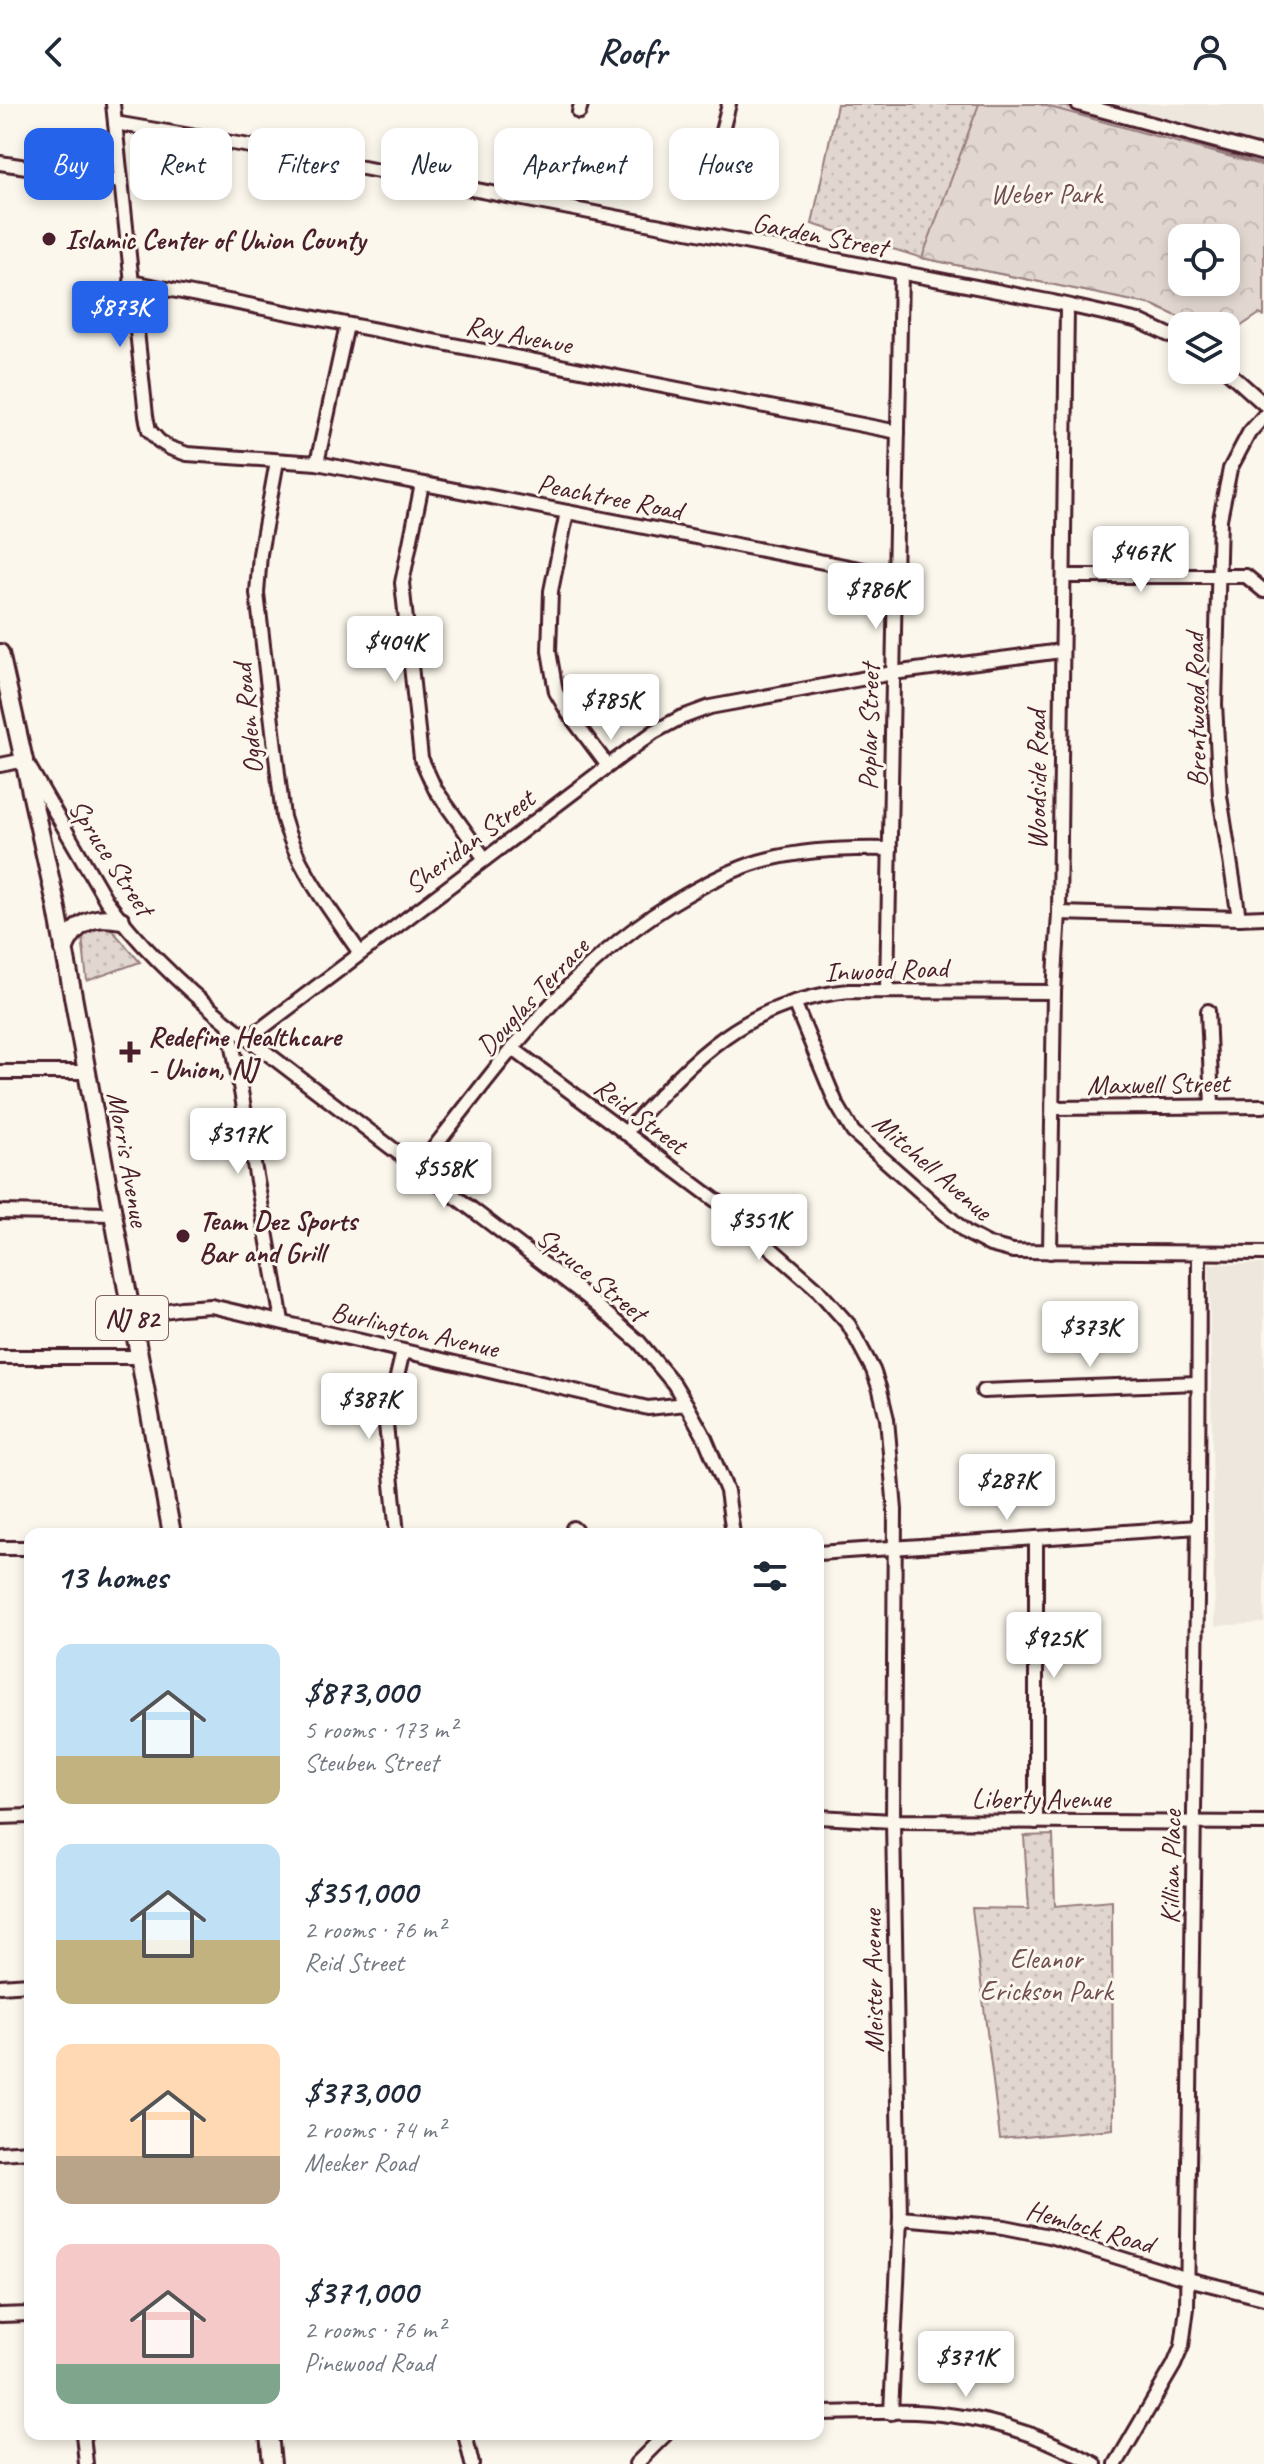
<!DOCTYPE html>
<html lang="en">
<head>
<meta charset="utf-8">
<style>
  :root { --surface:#fff; --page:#f6f6f7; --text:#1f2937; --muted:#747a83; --accent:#2563eb }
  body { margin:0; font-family:Caveat,sans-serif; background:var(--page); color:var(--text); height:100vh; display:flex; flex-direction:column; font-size:30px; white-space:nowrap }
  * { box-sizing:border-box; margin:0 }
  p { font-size:26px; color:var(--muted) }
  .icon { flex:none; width:44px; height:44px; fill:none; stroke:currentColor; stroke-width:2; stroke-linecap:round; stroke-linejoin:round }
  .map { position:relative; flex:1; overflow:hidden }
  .panel { position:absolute; left:24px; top:1424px; width:800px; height:912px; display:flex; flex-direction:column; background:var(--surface); border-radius:16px; box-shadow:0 4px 12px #0003 }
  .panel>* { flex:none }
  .banner { position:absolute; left:24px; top:24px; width:800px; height:72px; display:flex; gap:16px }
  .controls { position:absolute; left:1168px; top:120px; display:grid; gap:16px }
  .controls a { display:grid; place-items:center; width:72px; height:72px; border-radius:16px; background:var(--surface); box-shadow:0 4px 12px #0003; font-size:40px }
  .price { position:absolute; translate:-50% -68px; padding:0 18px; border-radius:8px; background:#fff; color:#222; font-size:26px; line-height:52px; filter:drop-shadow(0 2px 4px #0008) }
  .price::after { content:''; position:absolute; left:50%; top:48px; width:24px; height:18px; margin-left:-12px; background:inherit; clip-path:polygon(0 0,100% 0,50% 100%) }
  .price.on { background:var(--accent); color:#fff }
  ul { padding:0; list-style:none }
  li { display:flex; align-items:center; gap:24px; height:200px; padding:0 32px }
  li span { display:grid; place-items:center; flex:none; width:224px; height:160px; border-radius:16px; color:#555 }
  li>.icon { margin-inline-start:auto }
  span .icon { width:96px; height:96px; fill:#fffc; stroke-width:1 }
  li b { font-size:34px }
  h2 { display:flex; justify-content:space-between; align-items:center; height:96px; padding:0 32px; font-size:34px }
  .tag { padding:0 28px; border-radius:16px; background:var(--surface); box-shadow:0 4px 12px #0003; font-size:28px; line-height:72px }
  .tag.on { background:var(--accent); color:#fff }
  header { display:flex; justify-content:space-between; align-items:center; height:104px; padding:0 32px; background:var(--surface); font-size:36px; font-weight:700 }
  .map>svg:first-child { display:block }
</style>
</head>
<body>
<header><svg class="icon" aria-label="back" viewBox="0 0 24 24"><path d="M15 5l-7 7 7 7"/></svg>Roofr<svg class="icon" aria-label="person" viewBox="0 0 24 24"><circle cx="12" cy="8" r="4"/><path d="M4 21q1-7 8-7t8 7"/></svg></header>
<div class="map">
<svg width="1264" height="2360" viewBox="0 0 1264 2360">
  <defs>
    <pattern id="grass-dots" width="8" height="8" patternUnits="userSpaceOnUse" patternTransform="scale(2)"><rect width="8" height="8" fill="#e2d7d0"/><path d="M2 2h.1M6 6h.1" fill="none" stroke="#c3b8b3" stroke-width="1.8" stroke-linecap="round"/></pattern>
    <pattern id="forest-crowns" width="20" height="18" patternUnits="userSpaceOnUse" patternTransform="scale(2)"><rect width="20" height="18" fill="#e2d7d0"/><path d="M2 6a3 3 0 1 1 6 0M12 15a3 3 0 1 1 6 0" fill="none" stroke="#c3b8b3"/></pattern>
  </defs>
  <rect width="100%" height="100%" fill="#fbf7ec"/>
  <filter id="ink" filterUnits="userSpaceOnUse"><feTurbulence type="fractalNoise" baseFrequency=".0125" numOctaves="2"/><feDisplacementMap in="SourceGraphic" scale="16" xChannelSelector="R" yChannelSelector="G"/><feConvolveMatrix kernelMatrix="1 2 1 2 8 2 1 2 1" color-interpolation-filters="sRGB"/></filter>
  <g filter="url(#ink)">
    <g fill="#eee7de">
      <path d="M1039 0H1264V62Z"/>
      <path d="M1209 1160H1264V1519L1215 1522Z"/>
    </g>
    <g fill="url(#grass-dots)" stroke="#967b7e" stroke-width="2" fill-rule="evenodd">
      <path d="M837 0H1057L1264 61V212L1259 210 1226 232V222H1198L1153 201 922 154 812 120ZM1182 134H1226V178H1182Z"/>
      <path d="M106 819 140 858 87 877 82 832 85 827Z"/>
      <path d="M1053 1731 1055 1802 1112 1797 1113 2025 1000 2035 972 1804 1029 1805 1024 1732Z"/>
    </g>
    <path fill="url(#forest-crowns)" stroke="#967b7e" stroke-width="2" fill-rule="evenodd" d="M979 0H1039L1264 62V212L1259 210 1226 232V222H1198L1153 201 922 154ZM1182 134H1226V178H1182Z"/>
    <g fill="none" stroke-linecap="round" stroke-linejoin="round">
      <defs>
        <g id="minor">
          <path d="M113 0 146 312 149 326 159 337 170 344 187 350 317 359 895 472"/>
          <path d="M1078 0 1264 50"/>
          <path d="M579 8 581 0"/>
          <path d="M115 19 250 42 1053 198 1139 217 1182 237"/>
          <path d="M716 50 729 0"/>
          <path d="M0 59 120 77"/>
          <path d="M131 178 898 328"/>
          <path d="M1226 266 1264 300"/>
          <path d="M277 357 260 450 257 489 283 713C297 765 330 805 360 849"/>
          <path d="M317 359 347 221"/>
          <path d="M422 380 402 479 421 654 435 685 485 755"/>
          <path d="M567 408 551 487 549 547 556 588 569 610 608 662"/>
          <path d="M1064 472H1246L1264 487"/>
          <path d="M0 661 25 656 106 796C141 844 183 883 229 920L587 1193 639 1238 674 1280 686 1300 705 1334 727 1387 733 1430"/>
          <path d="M1059 809 1239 814 1264 813"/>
          <path d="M1239 814 1220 692 1215 600 1220 415 1230 365 1249 329 1264 312"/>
          <path d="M887 885 901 169"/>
          <path d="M794 898 836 999 853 1028 967 1129 990 1141 1013 1147 1264 1149"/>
          <path d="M1208 907 1212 1001"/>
          <path d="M229 920 282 1217"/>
          <path d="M249 934 608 662 654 628 680 614 710 603 893 569 1061 547"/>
          <path d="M512 944 718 1098 815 1183 849 1221 873 1266 880 1286 887 1315 895 1406 893 1717 900 2114 891 2309"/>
          <path d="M0 968H87"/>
          <path d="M1053 1004 1264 1002"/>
          <path d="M625 1029C693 955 743 898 849 887L1054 888"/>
          <path d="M419 1063C499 961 571 856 686 791 712 776 739 762 769 755 809 745 850 744 890 745"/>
          <path d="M0 1108 112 1110"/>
          <path d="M1050 1148 1054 888 1059 809 1067 203"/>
          <path d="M132 1213 181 1204 211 1202 648 1304 686 1300"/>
          <path d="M0 1253H140"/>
          <path d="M983 1287 1198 1279"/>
          <path d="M573 1424 579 1430"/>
          <path d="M397 1430 386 1320 403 1247"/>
          <path d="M1036 1434V1718"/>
          <path d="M0 1444H30"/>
          <path d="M818 1449 1198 1423"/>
          <path d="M0 1713 30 1712"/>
          <path d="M818 1713 893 1717 1264 1719"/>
          <path d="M0 1882 30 1880"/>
          <path d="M0 2049 30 2047"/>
          <path d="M900 2114 1004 2123 1049 2132 1188 2175 1264 2194"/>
          <path d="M0 2211 30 2210"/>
          <path d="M818 2309C861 2309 906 2305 949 2311 1001 2317 1049 2335 1095 2360"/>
          <path d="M83 2330 86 2360"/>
          <path d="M465 2330 472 2360"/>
          <path d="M636 2360 666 2330"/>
          <path d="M1116 2360 1174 2261 1182 2242 1187 2204 1198 1423 1199 1149"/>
        </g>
        <g id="major">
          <path d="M0 549 56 800 172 1430"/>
          <path d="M64 846C74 819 93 810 121 816"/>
          <path d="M269 2330 272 2360"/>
        </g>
      </defs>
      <use href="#minor" stroke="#4a1f2b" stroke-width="18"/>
      <use href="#major" stroke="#4a1f2b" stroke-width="22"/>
      <use href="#minor" stroke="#fbf7ec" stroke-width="12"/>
      <use href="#major" stroke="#fbf7ec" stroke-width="16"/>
    </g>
  </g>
  <g fill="#4a1f2b" stroke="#fbf7ec" stroke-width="3">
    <circle cx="49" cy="135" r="8"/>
    <path d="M126 936h8v8h8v8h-8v8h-8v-8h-8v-8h8z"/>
    <circle cx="183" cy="1132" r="8"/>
  </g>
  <g text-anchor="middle" stroke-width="6" stroke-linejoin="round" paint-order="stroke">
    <rect fill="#fbf7ec" stroke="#7f6065" stroke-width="2" x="96" y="1192" width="72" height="44" rx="6"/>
    <g font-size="26" font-weight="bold" fill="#4a1f2b">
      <text x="132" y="1223">NJ 82</text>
    </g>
    <g font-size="28" fill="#704d54" stroke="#fbf7ec">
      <text x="1046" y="99">Weber Park</text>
      <text x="1046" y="1864">Eleanor<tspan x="1046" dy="32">Erickson Park</tspan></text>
    </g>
    <g font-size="28" fill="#4a1f2b" stroke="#fbf7ec">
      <text transform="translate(820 130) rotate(11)" y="10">Garden Street</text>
      <text transform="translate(519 230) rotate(11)" y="10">Ray Avenue</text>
      <text transform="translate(610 392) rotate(11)" y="10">Peachtree Road</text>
      <text transform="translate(1195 606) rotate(-91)" y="10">Brentwood Road</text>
      <text transform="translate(247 615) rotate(-96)" y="10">Ogden Road</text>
      <text transform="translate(868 623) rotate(-89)" y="10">Poplar Street</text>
      <text transform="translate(1036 676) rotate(-90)" y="10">Woodside Road</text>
      <text transform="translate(469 737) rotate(-37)" y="10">Sheridan Street</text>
      <text transform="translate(112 753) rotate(57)" y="10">Spruce Street</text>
      <text transform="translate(886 865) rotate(-2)" y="10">Inwood Road</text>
      <text transform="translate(532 892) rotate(-47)" y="10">Douglas Terrace</text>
      <text transform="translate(1158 979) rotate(-1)" y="10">Maxwell Street</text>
      <text transform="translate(641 1011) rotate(37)" y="10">Reid Street</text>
      <text transform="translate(129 1055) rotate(80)" y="10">Morris Avenue</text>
      <text transform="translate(933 1062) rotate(41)" y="10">Mitchell Avenue</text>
      <text transform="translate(592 1170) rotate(39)" y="10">Spruce Street</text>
      <text transform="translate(415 1225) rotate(13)" y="10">Burlington Avenue</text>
      <text x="1041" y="1704">Liberty Avenue</text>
      <text transform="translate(1170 1763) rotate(-89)" y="10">Killian Place</text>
      <text transform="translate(872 1877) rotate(-91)" y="10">Meister Avenue</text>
      <text transform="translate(1090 2122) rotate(16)" y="10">Hemlock Road</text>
    </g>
    <g font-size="28" font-weight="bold" fill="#4a1f2b" stroke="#fbf7ec" text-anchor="start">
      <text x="65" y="145">Islamic Center of Union County</text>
      <text x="148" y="942">Redefine Healthcare<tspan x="148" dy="32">- Union, NJ</tspan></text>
      <text x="199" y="1126">Team Dez Sports<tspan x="199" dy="32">Bar and Grill</tspan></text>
    </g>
  </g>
</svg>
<div class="controls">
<a><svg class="icon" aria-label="locate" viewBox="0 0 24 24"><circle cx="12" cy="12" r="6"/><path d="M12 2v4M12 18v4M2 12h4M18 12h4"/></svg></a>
<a><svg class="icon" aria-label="layers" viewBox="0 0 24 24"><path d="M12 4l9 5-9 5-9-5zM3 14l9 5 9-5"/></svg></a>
</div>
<b class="price on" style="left:120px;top:245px">$873K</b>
<b class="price" style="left:1141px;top:490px">$467K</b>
<b class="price" style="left:876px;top:527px">$786K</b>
<b class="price" style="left:395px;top:580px">$404K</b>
<b class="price" style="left:611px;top:638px">$785K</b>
<b class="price" style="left:238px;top:1072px">$317K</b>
<b class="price" style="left:444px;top:1106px">$558K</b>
<b class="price" style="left:759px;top:1158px">$351K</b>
<b class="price" style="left:1090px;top:1265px">$373K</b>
<b class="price" style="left:369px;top:1337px">$387K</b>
<b class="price" style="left:1007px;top:1418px">$287K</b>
<b class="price" style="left:1054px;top:1576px">$925K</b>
<b class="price" style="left:966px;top:2295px">$371K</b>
<div class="banner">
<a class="tag on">Buy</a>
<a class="tag">Rent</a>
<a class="tag">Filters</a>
<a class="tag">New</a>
<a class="tag">Apartment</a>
<a class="tag">House</a>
</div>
<section class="panel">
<h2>13 homes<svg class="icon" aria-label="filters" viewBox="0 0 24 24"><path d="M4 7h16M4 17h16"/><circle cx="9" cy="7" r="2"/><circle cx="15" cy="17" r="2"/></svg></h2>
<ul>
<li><span style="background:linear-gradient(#bfe0f5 70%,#c2b280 0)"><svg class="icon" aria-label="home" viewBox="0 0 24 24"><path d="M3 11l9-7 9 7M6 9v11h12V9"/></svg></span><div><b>$873,000</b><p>5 rooms · 173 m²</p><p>Steuben Street</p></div></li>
<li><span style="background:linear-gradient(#bfe0f5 60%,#c2b280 0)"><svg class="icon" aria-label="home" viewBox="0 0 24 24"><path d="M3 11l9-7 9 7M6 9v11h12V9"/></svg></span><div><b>$351,000</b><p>2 rooms · 76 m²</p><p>Reid Street</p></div></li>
<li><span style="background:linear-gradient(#ffd9b3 70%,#b9a48a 0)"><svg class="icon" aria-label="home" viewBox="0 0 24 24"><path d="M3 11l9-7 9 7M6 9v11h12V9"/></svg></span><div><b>$373,000</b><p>2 rooms · 74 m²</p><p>Meeker Road</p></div></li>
<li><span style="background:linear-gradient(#f6c9c9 75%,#7fa58c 0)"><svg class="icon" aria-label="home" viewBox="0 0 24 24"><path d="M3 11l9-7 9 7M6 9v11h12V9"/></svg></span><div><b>$371,000</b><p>2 rooms · 76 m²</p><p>Pinewood Road</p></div></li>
</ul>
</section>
</div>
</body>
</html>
